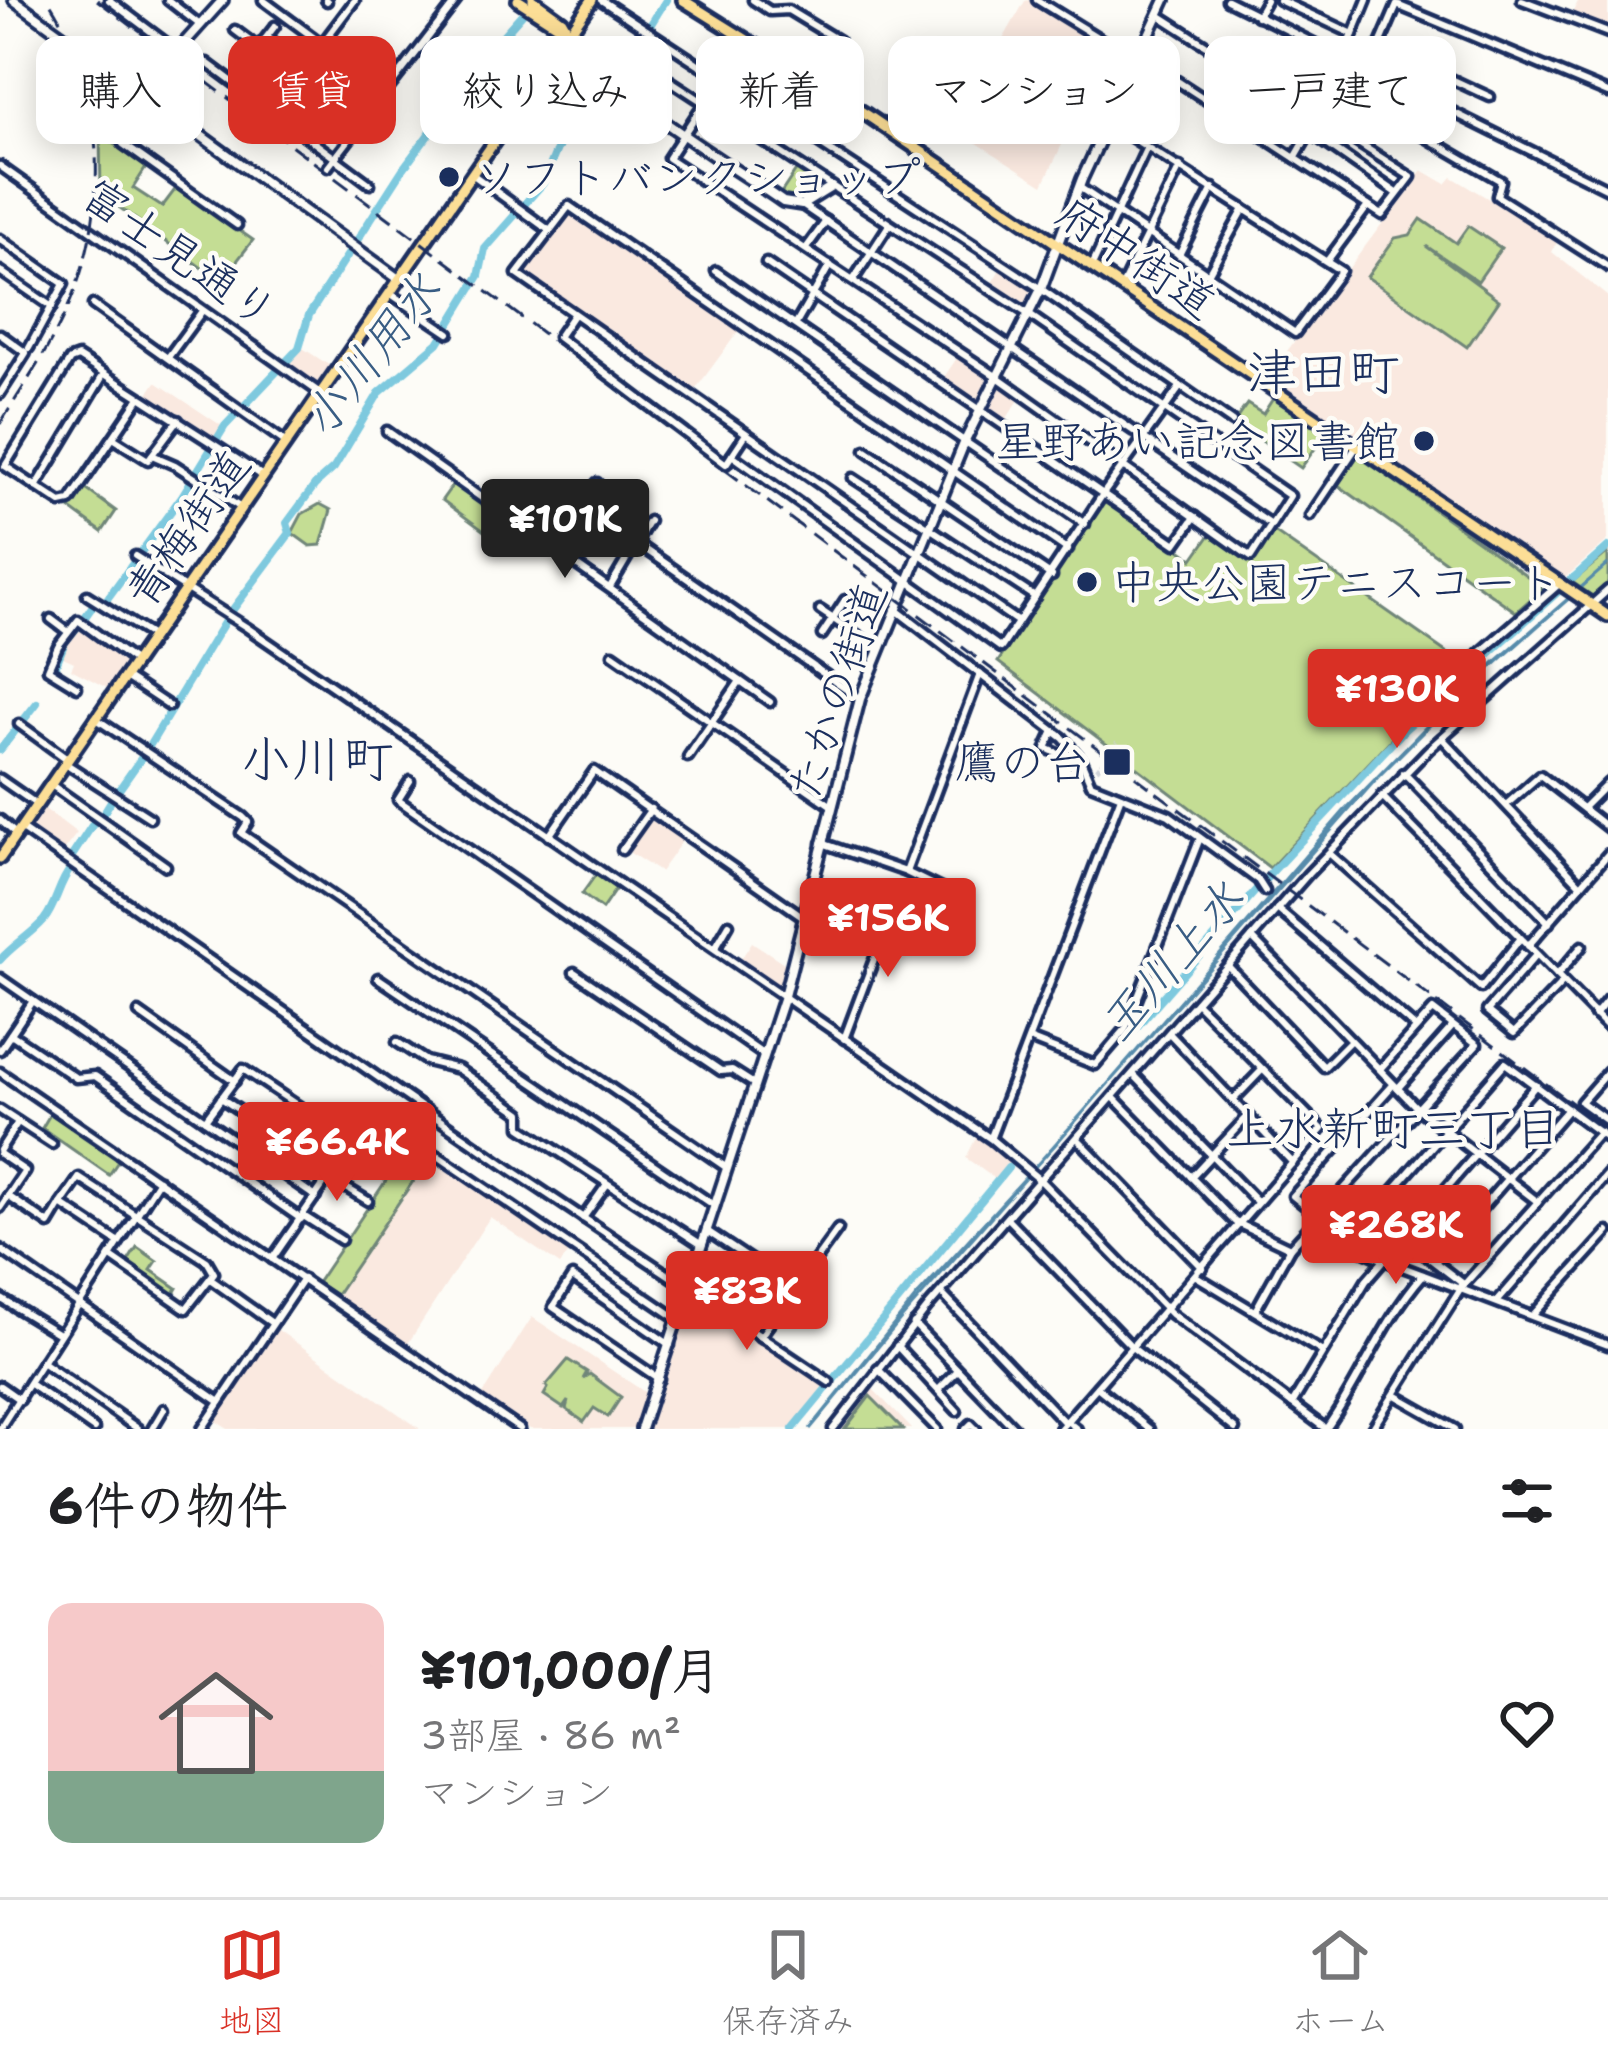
<!DOCTYPE html>
<html lang="ja">
<head>
<meta charset="utf-8">
<style>
  :root { --surface:#fff; --page:#f6f6f6; --text:#202124; --muted:#757577; --line:#e0e0e0; --accent:#d93025 }
  body { margin:0; font-family:"Shantell Sans","Klee One",sans-serif; background:var(--page); color:var(--text); height:100vh; display:flex; flex-direction:column; font-size:45px; white-space:nowrap }
  * { box-sizing:border-box; margin:0 }
  p { font-size:39px; color:var(--muted) }
  .icon { flex:none; width:66px; height:66px; fill:none; stroke:currentColor; stroke-width:2; stroke-linecap:round; stroke-linejoin:round }
  .map { position:relative; height:1429px; overflow:hidden }
  .side { display:flex; flex-direction:column; background:var(--surface); flex:1 }
  .side>* { flex:none }
  .hud { position:absolute; left:36px; top:36px; width:1536px; height:108px; display:flex; gap:24px }
  .price { position:absolute; translate:-50% -102px; padding:0 27px; border-radius:12px; background:var(--accent); color:#fff; font-size:39px; line-height:78px; filter:drop-shadow(0 3px 6px #0008) }
  .price::after { content:''; position:absolute; left:50%; top:72px; width:36px; height:27px; margin-left:-18px; background:inherit; clip-path:polygon(0 0,100% 0,50% 100%) }
  .price.current { background:#222; color:#fff }
  ul { padding:0; list-style:none }
  li { display:flex; align-items:center; gap:36px; height:300px; padding:0 48px }
  li span { display:grid; place-items:center; flex:none; width:336px; height:240px; border-radius:24px; color:#555 }
  li>.icon { margin-inline-start:auto }
  span .icon { width:144px; height:144px; fill:#fffc; stroke-width:1 }
  li b { font-size:51px }
  h2 { display:flex; justify-content:space-between; align-items:center; height:144px; padding:0 48px; font-size:51px }
  .pill { padding:0 42px; border-radius:24px; background:var(--surface); box-shadow:0 6px 30px #0003; font-size:42px; line-height:108px }
  .pill.current { background:var(--accent); color:#fff }
  .tabs { display:flex; justify-content:space-around; align-items:center; height:168px; border-top:3px solid var(--line); background:var(--surface); font-size:33px; color:var(--muted) }
  .tabs a { display:grid; justify-items:center; gap:6px }
  .tabs .current { color:var(--accent) }
  .map>svg:first-child { display:block }
</style>
</head>
<body>
<div class="map">
<svg width="1608" height="1429" viewBox="0 0 1608 1429">
  <rect width="100%" height="100%" fill="#fdfcf7"/>
  <filter id="ink" filterUnits="userSpaceOnUse"><feTurbulence type="fractalNoise" baseFrequency=".00833" numOctaves="2"/><feDisplacementMap in="SourceGraphic" scale="24" xChannelSelector="R" yChannelSelector="G"/><feConvolveMatrix kernelMatrix="1 2 1 2 8 2 1 2 1" color-interpolation-filters="sRGB"/></filter>
  <g filter="url(#ink)">
    <g fill="#fae9e0">
      <path d="M1029 0 1107 49 1043 185 944 122 954 100 966 105 991 50 998 48 1025 1Z"/>
      <path d="M1579 0H1608V29L1571 15Z"/>
      <path d="M1422 170 1446 184 1452 177 1558 240 1552 252 1608 297V540L1564 579 1267 378Z"/>
      <path d="M567 213 573 214 740 329 692 394 521 274Z"/>
      <path d="M1002 266 1032 286 1027 307 990 286Z"/>
      <path d="M301 347 332 367 319 384 288 365Z"/>
      <path d="M961 352 996 376 982 403 978 404 942 380Z"/>
      <path d="M156 382 222 426 215 438 145 398Z"/>
      <path d="M1000 384 1021 397 1005 421 988 408Z"/>
      <path d="M80 626 125 656 126 661 107 688 71 669 74 662 61 656Z"/>
      <path d="M42 807 77 833 61 854 29 830Z"/>
      <path d="M650 813 685 837 660 872 627 851 626 847Z"/>
      <path d="M752 942 787 965 783 986 778 988 739 962Z"/>
      <path d="M980 1137 1013 1158 995 1179 966 1158 976 1138Z"/>
      <path d="M433 1153 573 1247 560 1265 490 1217 407 1345 337 1296Z"/>
      <path d="M690 1294 825 1384 791 1429H646Z"/>
      <path d="M532 1317 649 1395 637 1429H530L482 1396Z"/>
      <path d="M275 1328 419 1428V1429H228L214 1420Z"/>
      <path d="M869 1385 912 1429H836Z"/>
    </g>
    <g fill="#c4dd94" stroke="#708679" stroke-width="3">
      <path d="M100 134 147 166 133 188 162 207 177 187 253 240 221 282 101 194Z"/>
      <path d="M797 169 818 183 817 189 791 199 781 193Z"/>
      <path d="M1421 219 1456 243 1468 226 1501 248 1478 281 1426 246 1499 300 1467 347 1367 277 1395 238 1410 235Z"/>
      <path d="M1274 397 1327 432 1301 468 1234 422 1247 404 1263 414Z"/>
      <path d="M1358 455 1540 585 1541 590 1516 612 1338 485Z"/>
      <path d="M454 483 497 513 484 531 442 500Z"/>
      <path d="M83 487 116 511 102 532 69 508Z"/>
      <path d="M1106 498 1193 559 1212 532 1254 560 1273 531 1460 662 1417 702 1412 717 1270 868 998 662Z"/>
      <path d="M320 504 331 510 321 545 310 546 292 533 302 514Z"/>
      <path d="M1608 552V585L1594 597 1572 582Z"/>
      <path d="M597 873 617 887 602 909 582 894Z"/>
      <path d="M52 1111 121 1157 109 1175 42 1128Z"/>
      <path d="M412 1142 430 1156 336 1295 317 1283Z"/>
      <path d="M137 1247 157 1261 151 1270 177 1288 173 1295 127 1263Z"/>
      <path d="M568 1360 587 1372 583 1379 590 1374 621 1397 608 1417 594 1408 584 1422 566 1409 568 1401 563 1408 544 1395 548 1388 546 1386Z"/>
      <path d="M870 1396 903 1429H845Z"/>
    </g>
    <path fill="#7ec9de" stroke="#568bab" stroke-width="3" d="M1608 564 1457 698 1379 776 902 1318 810 1429 916 1297 1055 1145 1344 811 1457 695Z"/>
    <g fill="none" stroke-linecap="round" stroke-linejoin="round">
      <g stroke="#7ec9de" stroke-width="8">
        <path d="M636 48 666 0"/>
        <path d="M107 599 182 496 225 426 299 348 309 315 403 169 498 41 522 14"/>
        <path d="M231 612 290 533 287 523 315 485 334 468 379 393 438 343 479 276 485 249 543 183 557 149 606 83"/>
        <path d="M83 620 92 607"/>
        <path d="M55 667 65 642 78 626"/>
        <path d="M148 748 225 621"/>
        <path d="M0 750 37 703"/>
        <path d="M118 791 142 757"/>
        <path d="M103 814 111 801"/>
        <path d="M72 856 95 821"/>
        <path d="M0 960C13 945 31 935 44 920 57 904 58 884 71 868L69 864"/>
        <path d="M1133 1031 1270 874 1405 729 1608 547"/>
        <path d="M793 1429 1008 1168"/>
      </g>
      <path stroke="#d0d3d8" stroke-width="4.5" stroke-dasharray="4.5 2" stroke-linecap="butt" d="M1097 769 1117 742"/>
      <defs>
        <g id="minor">
          <path d="M109 0 177 51"/>
          <path d="M168 0 200 25"/>
          <path d="M263 0 386 91"/>
          <path d="M326 0 327 1"/>
          <path d="M601 0 1041 289 1232 422"/>
          <path d="M753 0 770 11 788 10 839 41"/>
          <path d="M1037 0 1136 61"/>
          <path d="M1227 0 1608 189"/>
          <path d="M1279 0 1318 18"/>
          <path d="M1522 0 1608 33"/>
          <path d="M1257 16 1266 0"/>
          <path d="M1321 19 1353 34"/>
          <path d="M235 30 361 125"/>
          <path d="M267 37 370 112"/>
          <path d="M1380 46 1490 97"/>
          <path d="M258 48 275 26"/>
          <path d="M1139 56 1382 215 1411 177 1159 15"/>
          <path d="M207 63 370 184"/>
          <path d="M657 72 1028 314 1290 496 1251 557 999 378 668 158 704 103"/>
          <path d="M1368 72 1397 5 1608 93"/>
          <path d="M540 74 612 121"/>
          <path d="M297 77 355 0"/>
          <path d="M1333 83 1501 181 1497 196 1608 267"/>
          <path d="M477 93 511 117"/>
          <path d="M152 103 123 144 237 225"/>
          <path d="M1220 109 1247 69"/>
          <path d="M1311 133 1397 193"/>
          <path d="M1437 143 1452 115"/>
          <path d="M1295 158 1320 115 1367 0"/>
          <path d="M0 166 320 393"/>
          <path d="M328 167 457 0"/>
          <path d="M472 174 550 231"/>
          <path d="M1079 187 1295 333 1341 271 1109 123"/>
          <path d="M802 205 1270 524"/>
          <path d="M0 239 64 284 29 348"/>
          <path d="M807 247 826 221"/>
          <path d="M1179 255 1213 188"/>
          <path d="M1327 261 1368 206"/>
          <path d="M766 263 1176 544 1195 517"/>
          <path d="M1092 266 1147 147"/>
          <path d="M0 271 52 307"/>
          <path d="M716 271 1085 524"/>
          <path d="M1208 274 1244 209"/>
          <path d="M854 279 889 225"/>
          <path d="M1122 286 1180 167"/>
          <path d="M391 294 449 333"/>
          <path d="M93 305 285 442"/>
          <path d="M573 315 558 337 726 464 732 455 1001 648 1103 494 1180 387"/>
          <path d="M796 324 830 265"/>
          <path d="M0 334 26 353 0 394"/>
          <path d="M169 356 202 311"/>
          <path d="M139 399 70 501 61 503 5 466 70 360 78 357 263 476"/>
          <path d="M387 431 770 702"/>
          <path d="M113 438 148 460 178 420"/>
          <path d="M866 450 1052 576"/>
          <path d="M152 455 175 465 241 508"/>
          <path d="M732 455 746 434"/>
          <path d="M853 478 1035 597"/>
          <path d="M36 487 104 374"/>
          <path d="M582 505 860 699"/>
          <path d="M1310 516 1357 446"/>
          <path d="M552 547 597 483"/>
          <path d="M135 556 246 627 991 1139 1040 1180 1171 1314 1326 1429"/>
          <path d="M610 587 649 521"/>
          <path d="M87 595 152 636"/>
          <path d="M895 609 1063 738 1080 758 1091 784 1169 815 1258 880 1265 891"/>
          <path d="M820 610 878 649"/>
          <path d="M51 619 67 631"/>
          <path d="M1018 622 517 274 569 206 1068 550"/>
          <path d="M822 635 845 600"/>
          <path d="M613 654 832 806"/>
          <path d="M127 678 169 706"/>
          <path d="M77 687 48 669 58 646 78 620 134 661"/>
          <path d="M1386 710 1418 707 1558 585"/>
          <path d="M95 718 243 817 248 822 241 833 727 1168"/>
          <path d="M19 724 67 759"/>
          <path d="M1054 731 1046 748 1082 765"/>
          <path d="M1442 738 1581 885 1528 946"/>
          <path d="M688 757 740 681"/>
          <path d="M65 763 150 818"/>
          <path d="M1404 773 1549 923"/>
          <path d="M0 779 36 804"/>
          <path d="M410 781 398 800 764 1055"/>
          <path d="M50 784 166 866"/>
          <path d="M1382 796 1608 1027"/>
          <path d="M1506 805 1540 775 1608 828"/>
          <path d="M1583 808 1608 783"/>
          <path d="M0 820 16 834"/>
          <path d="M20 828 513 1171 829 1382"/>
          <path d="M549 836 594 771 821 929"/>
          <path d="M822 843 906 872 945 891"/>
          <path d="M622 850 651 809"/>
          <path d="M1329 853 1481 988 1520 939"/>
          <path d="M906 872 980 674"/>
          <path d="M1581 885 1608 854"/>
          <path d="M1277 909 1416 1028"/>
          <path d="M1252 938 1418 1109 1538 1202"/>
          <path d="M715 948 729 924"/>
          <path d="M1536 955 1487 1011 1514 1033 1563 982"/>
          <path d="M1228 966 1324 1067 1350 1041"/>
          <path d="M574 972 721 1071 732 1070 754 1084"/>
          <path d="M1557 975 1582 946"/>
          <path d="M0 978 316 1197"/>
          <path d="M378 978 715 1206"/>
          <path d="M139 1013 235 1081"/>
          <path d="M1595 1015 1608 999"/>
          <path d="M1169 1033 1293 1163"/>
          <path d="M11 1034 76 1078 95 1076 301 1219"/>
          <path d="M844 1039 894 906"/>
          <path d="M1029 1039 1095 1065 1125 1030 1200 838"/>
          <path d="M397 1042 426 1061 458 1069 521 1113V1127L702 1245"/>
          <path d="M0 1050 33 1001"/>
          <path d="M1608 1071 1581 1102 1606 1120 1608 1117"/>
          <path d="M0 1072 520 1429"/>
          <path d="M1133 1074 1257 1202"/>
          <path d="M1398 1088 1453 1026"/>
          <path d="M1113 1097 1235 1222 1290 1248"/>
          <path d="M221 1098 332 1173"/>
          <path d="M1233 1100 1262 1070"/>
          <path d="M0 1110 52 1144"/>
          <path d="M205 1120 243 1069 382 1162"/>
          <path d="M991 1137 1120 799"/>
          <path d="M1077 1138 1203 1268"/>
          <path d="M0 1150 18 1122"/>
          <path d="M0 1154 25 1171 0 1208"/>
          <path d="M1191 1177 1248 1116"/>
          <path d="M330 1178 368 1201"/>
          <path d="M8 1196 49 1224 61 1204"/>
          <path d="M305 1217 341 1240"/>
          <path d="M1319 1217 1293 1196 1393 1085"/>
          <path d="M583 1218 607 1184"/>
          <path d="M1007 1218 1133 1348 1235 1429"/>
          <path d="M1310 1227 1384 1260 1608 1345"/>
          <path d="M707 1231 794 1289"/>
          <path d="M1403 1238 1462 1283V1287"/>
          <path d="M1347 1243 1505 1063 1608 1139"/>
          <path d="M0 1249 220 1402"/>
          <path d="M111 1257 186 1309 214 1273 207 1261 79 1178 61 1204 118 1242"/>
          <path d="M272 1259 368 1120 399 1141 413 1139 678 1319"/>
          <path d="M1435 1262 1568 1109"/>
          <path d="M1196 1276 1321 1351"/>
          <path d="M210 1279 272 1323"/>
          <path d="M941 1293 1065 1423"/>
          <path d="M0 1298 59 1334"/>
          <path d="M1498 1301 1608 1174"/>
          <path d="M1255 1311 1290 1248 1477 1044 1433 1010 1380 1069"/>
          <path d="M1533 1315 1608 1232"/>
          <path d="M914 1324 1015 1429"/>
          <path d="M760 1337 838 1229"/>
          <path d="M897 1346 957 1411"/>
          <path d="M42 1362 138 1429"/>
          <path d="M878 1369 937 1429"/>
          <path d="M659 1379 553 1307 572 1277 670 1345"/>
          <path d="M30 1384 94 1429"/>
          <path d="M0 1386 20 1400"/>
          <path d="M1097 1387 1149 1429"/>
          <path d="M938 1390 957 1371"/>
          <path d="M1395 1395 1455 1429"/>
          <path d="M1292 1404 1366 1281 1536 1085"/>
          <path d="M1067 1421 1077 1429"/>
          <path d="M0 1428 159 1180"/>
          <path d="M152 1429 164 1409"/>
          <path d="M202 1429 303 1279"/>
          <path d="M833 1429 928 1307 1308 874 1428 750 1608 590"/>
          <path d="M966 1429 971 1424 976 1429"/>
          <path d="M1060 1429 1322 1129 1196 1002"/>
          <path d="M1326 1429C1361 1380 1383 1320 1423 1275"/>
          <path d="M1372 1429 1462 1287 1600 1132"/>
        </g>
        <g id="tertiary">
          <path d="M569 34C580 74 742 173 783 202L802 205 831 187"/>
          <path d="M177 51 223 0"/>
          <path d="M641 1429 784 996 860 699 965 441 1041 289 1082 179 1165 0"/>
        </g>
        <path id="secondary" d="M14 0 400 280"/>
        <g id="primary">
          <path d="M518 0 569 33"/>
          <path d="M533 0 562 21 569 33"/>
          <path d="M683 0 867 115 1608 616"/>
          <path d="M0 858 592 0"/>
        </g>
      </defs>
      <use href="#minor" stroke="#1b2f5e" stroke-width="15"/>
      <use href="#tertiary" stroke="#1b2f5e" stroke-width="16"/>
      <use href="#secondary" stroke="#1b2f5e" stroke-width="16"/>
      <use href="#primary" stroke="#1b2f5e" stroke-width="18"/>
      <use href="#minor" stroke="#fdfcf7" stroke-width="6"/>
      <use href="#tertiary" stroke="#fdfcf7" stroke-width="8"/>
      <use href="#secondary" stroke="#fdfcf7" stroke-width="8"/>
      <use href="#primary" stroke="#fcde96" stroke-width="9"/>
      <g stroke="#1b2f5e" stroke-width="3" stroke-dasharray="18 9" stroke-linecap="butt">
        <path d="M97 0 1608 1130"/>
        <path d="M0 424C26 382 55 341 73 295 110 201 104 85 48 0"/>
      </g>
    </g>
  </g>
  <g fill="#1b2f5e" stroke="#fdfcf7" stroke-width="4.5">
    <circle cx="449" cy="177" r="12"/>
    <circle cx="1424" cy="441" r="12"/>
    <circle cx="1087" cy="582" r="12"/>
    <rect x="1102" y="747" width="30" height="30" rx="6"/>
  </g>
  <g text-anchor="middle" stroke-width="9" stroke-linejoin="round" paint-order="stroke">
    <g font-size="45" fill="#1b2f5e" stroke="#fdfcf7" text-anchor="start">
      <text x="473" y="193">ソフトバンクショップ</text>
      <text x="1400" y="457" text-anchor="end">星野あい記念図書館</text>
      <text x="1111" y="598">中央公園テニスコート</text>
      <text x="1090" y="778" text-anchor="end">鷹の台</text>
    </g>
    <g font-size="45" fill="#1b2f5e" stroke="#fdfcf7">
      <text transform="translate(180 253) rotate(35)" y="16">富士見通り</text>
      <text transform="translate(1137 257) rotate(34)" y="16">府中街道</text>
      <text transform="translate(187 528) rotate(-55)" y="16">青梅街道</text>
      <text transform="translate(837 691) rotate(-72)" y="16">たかの街道</text>
    </g>
    <g font-size="48" font-style="italic" fill="#395d84" stroke="#fdfcf7">
      <text transform="translate(371 355) rotate(-52)" y="17">小川用水</text>
      <text transform="translate(1171 961) rotate(-49)" y="17">玉川上水</text>
    </g>
    <g font-size="48" fill="#1b2f5e" stroke="#fdfcf7">
      <text x="1394" y="1145">上水新町三丁目</text>
    </g>
    <g font-size="51" fill="#1b2f5e" stroke="#fdfcf7">
      <text x="1323" y="390">津田町</text>
      <text x="317" y="777">小川町</text>
    </g>
  </g>
</svg>
<b class="price current" style="left:565px;top:581px">¥101K</b>
<b class="price" style="left:1397px;top:751px">¥130K</b>
<b class="price" style="left:888px;top:980px">¥156K</b>
<b class="price" style="left:337px;top:1204px">¥66.4K</b>
<b class="price" style="left:1396px;top:1287px">¥268K</b>
<b class="price" style="left:747px;top:1353px">¥83K</b>
<div class="hud">
<a class="pill">購入</a>
<a class="pill current">賃貸</a>
<a class="pill">絞り込み</a>
<a class="pill">新着</a>
<a class="pill">マンション</a>
<a class="pill">一戸建て</a>
</div>
</div>
<section class="side">
<h2>6件の物件<svg class="icon" aria-label="filters" viewBox="0 0 24 24"><path d="M4 7h16M4 17h16"/><circle cx="9" cy="7" r="2"/><circle cx="15" cy="17" r="2"/></svg></h2>
<ul>
<li><span style="background:linear-gradient(#f6c9c9 70%,#7fa58c 0)"><svg class="icon" aria-label="home" viewBox="0 0 24 24"><path d="M3 11l9-7 9 7M6 9v11h12V9"/></svg></span><div><b>¥101,000/月</b><p>3部屋 · 86 m²</p><p>マンション</p></div><svg class="icon" aria-label="heart" viewBox="0 0 24 24"><path d="M12 20l-8-8c-3-5 5-10 8-4 3-6 11-1 8 4z"/></svg></li>
</ul>
</section>
<nav class="tabs">
<a class="current"><svg class="icon" aria-label="map" viewBox="0 0 24 24"><path d="M3 6l6-2 6 2 6-2v14l-6 2-6-2-6 2zM9 4v14M15 6v14"/></svg>地図</a>
<a><svg class="icon" aria-label="saved" viewBox="0 0 24 24"><path d="M7 4h10v16l-5-4-5 4z"/></svg>保存済み</a>
<a><svg class="icon" aria-label="home" viewBox="0 0 24 24"><path d="M3 11l9-7 9 7M6 9v11h12V9"/></svg>ホーム</a>
</nav>
</body>
</html>
